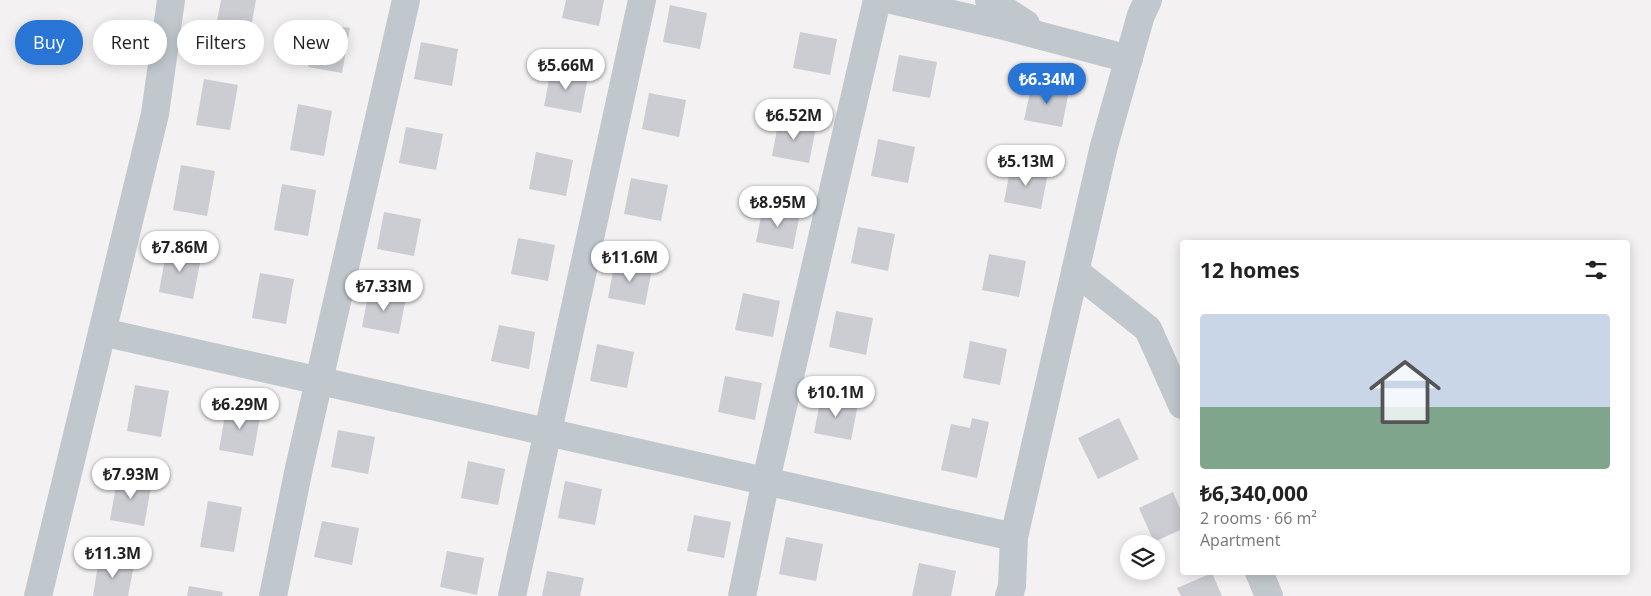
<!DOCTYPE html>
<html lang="en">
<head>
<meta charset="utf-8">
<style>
  :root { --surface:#fff; --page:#f2f2f2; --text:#222; --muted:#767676; --accent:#2875d6 }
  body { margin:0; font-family:"Open Sans",sans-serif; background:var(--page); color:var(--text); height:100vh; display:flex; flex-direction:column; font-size:19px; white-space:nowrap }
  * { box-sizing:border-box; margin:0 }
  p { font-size:16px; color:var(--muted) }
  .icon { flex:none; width:28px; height:28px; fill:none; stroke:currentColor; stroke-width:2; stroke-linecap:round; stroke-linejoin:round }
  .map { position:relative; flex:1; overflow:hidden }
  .drawer { position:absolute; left:1180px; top:240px; width:450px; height:335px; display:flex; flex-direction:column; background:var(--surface); border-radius:5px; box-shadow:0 2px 12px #0003 }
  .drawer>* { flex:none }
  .guide { position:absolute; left:15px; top:20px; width:475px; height:45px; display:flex; gap:10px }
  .controls { position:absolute; left:1120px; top:535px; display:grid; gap:10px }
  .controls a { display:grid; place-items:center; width:45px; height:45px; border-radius:50%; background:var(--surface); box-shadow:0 2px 12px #0003; font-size:25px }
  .price { position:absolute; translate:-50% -42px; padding:0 11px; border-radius:18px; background:#fff; color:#222; font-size:16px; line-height:32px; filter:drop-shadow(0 1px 2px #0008) }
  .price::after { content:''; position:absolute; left:50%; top:30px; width:15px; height:11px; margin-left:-8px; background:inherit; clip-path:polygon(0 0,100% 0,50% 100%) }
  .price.selected { background:var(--accent); color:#fff }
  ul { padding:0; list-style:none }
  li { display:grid; align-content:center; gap:10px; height:265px; padding:0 20px }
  li span { display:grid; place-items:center; height:155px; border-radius:5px; color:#555 }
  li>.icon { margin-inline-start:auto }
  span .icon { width:90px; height:90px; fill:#fffc; stroke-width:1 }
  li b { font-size:21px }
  h2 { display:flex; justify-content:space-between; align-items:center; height:60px; padding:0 20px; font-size:21px }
  .tag { padding:0 18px; border-radius:22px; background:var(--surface); box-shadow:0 2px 12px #0003; font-size:18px; line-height:45px }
  .tag.selected { background:var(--accent); color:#fff }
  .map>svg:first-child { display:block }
</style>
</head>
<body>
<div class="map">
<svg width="1651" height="596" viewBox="0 0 1651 596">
  <rect width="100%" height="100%" fill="#f3f1f1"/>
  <g fill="#cbcdd3">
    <path d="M221 0H256L248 44 214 37Z"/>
    <path d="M566 0H604L599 26 562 18Z"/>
    <path d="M670 5 707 13 700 49 663 42Z"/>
    <path d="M316 22 350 28 342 73 308 67Z"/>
    <path d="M800 32 837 39 830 75 793 68Z"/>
    <path d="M421 42 458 49 452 86 414 79Z"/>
    <path d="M899 55 937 62 930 98 892 91Z"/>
    <path d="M551 70 588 77 581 113 544 106Z"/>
    <path d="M204 79 238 85 230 130 196 125Z"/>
    <path d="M1032 83 1069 90 1062 127 1024 120Z"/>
    <path d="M649 93 686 100 679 137 642 129Z"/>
    <path d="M298 104 332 111 324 156 290 150Z"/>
    <path d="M779 119 816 127 809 163 772 156Z"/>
    <path d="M406 127 443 134 436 170 399 163Z"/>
    <path d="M878 139 915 147 908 183 871 176Z"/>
    <path d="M536 152 573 160 566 196 529 189Z"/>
    <path d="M181 165 215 171 207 216 173 210Z"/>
    <path d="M1011 165 1048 173 1041 209 1004 202Z"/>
    <path d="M631 178 668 185 661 221 624 214Z"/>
    <path d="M282 184 316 190 308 236 274 230Z"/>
    <path d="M763 206 800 213 793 249 756 242Z"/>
    <path d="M384 212 421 219 414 256 377 249Z"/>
    <path d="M858 227 895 234 888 271 851 263Z"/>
    <path d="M518 238 555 245 548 281 511 274Z"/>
    <path d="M167 247 202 253 193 299 159 292Z"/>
    <path d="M989 254 1026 261 1019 297 982 290Z"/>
    <path d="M615 261 652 269 645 305 608 298Z"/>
    <path d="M260 273 294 279 286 324 252 318Z"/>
    <path d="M369 290 406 297 399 334 362 327Z"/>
    <path d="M743 293 780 301 773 337 735 330Z"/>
    <path d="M836 311 873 318 866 355 829 347Z"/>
    <path d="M499 325 535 332 529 369 491 361Z"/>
    <path d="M970 341 1007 349 1000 385 963 378Z"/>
    <path d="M597 344 634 352 627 388 590 381Z"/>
    <path d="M725 376 762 383 755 420 718 412Z"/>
    <path d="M135 385 169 391 161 437 127 431Z"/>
    <path d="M821 396 858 404 851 440 814 433Z"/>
    <path d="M227 404 261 411 253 456 219 450Z"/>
    <path d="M972 418 989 422 977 478 941 470 951 424 970 428Z"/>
    <path d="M1119 418 1139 459 1098 479 1078 438Z"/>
    <path d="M338 430 375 437 368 474 331 467Z"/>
    <path d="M468 461 505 469 498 505 461 498Z"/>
    <path d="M118 475 152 481 144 526 110 520Z"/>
    <path d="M565 481 602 489 595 525 558 518Z"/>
    <path d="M1173 492 1182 513V529L1154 542 1139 508Z"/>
    <path d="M208 501 242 507 234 552 200 547Z"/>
    <path d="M694 515 731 522 724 558 687 551Z"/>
    <path d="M322 521 359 528 352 565 314 557Z"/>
    <path d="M786 537 823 544 816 581 779 574Z"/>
    <path d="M447 551 484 558 477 595 440 587Z"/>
    <path d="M99 559 134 565 128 596H93Z"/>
    <path d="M919 563 956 571 951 596H912Z"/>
    <path d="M547 571 584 578 580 596H542Z"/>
    <path d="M1212 573 1222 596H1181L1177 588Z"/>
    <path d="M189 586 223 592 222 596H187Z"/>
  </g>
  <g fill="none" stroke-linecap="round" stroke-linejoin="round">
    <g stroke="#c0c8ce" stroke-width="28">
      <path d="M892 0 1000 25 1129 59"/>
      <path d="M989 0 1026 24"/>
      <path d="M1075 271 1148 329 1182 405"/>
      <path d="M102 332 1014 537"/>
      <path d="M1259 572 1269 596"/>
      <path d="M38 596 155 114 171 0"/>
      <path d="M273 596 299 468 406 0"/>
      <path d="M512 596 642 0"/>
      <path d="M742 596 766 480 877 0"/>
      <path d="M1009 596 1012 586 1014 537 1104 146 1141 15 1148 0"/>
    </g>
  </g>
</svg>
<div class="controls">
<a><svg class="icon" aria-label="layers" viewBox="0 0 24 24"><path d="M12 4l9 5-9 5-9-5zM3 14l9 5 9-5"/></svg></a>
</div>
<b class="price" style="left:566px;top:91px">₺5.66M</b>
<b class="price selected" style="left:1047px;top:105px">₺6.34M</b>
<b class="price" style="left:794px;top:141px">₺6.52M</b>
<b class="price" style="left:1026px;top:187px">₺5.13M</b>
<b class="price" style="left:778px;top:228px">₺8.95M</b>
<b class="price" style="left:180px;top:273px">₺7.86M</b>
<b class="price" style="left:630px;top:283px">₺11.6M</b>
<b class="price" style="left:384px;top:312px">₺7.33M</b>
<b class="price" style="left:836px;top:418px">₺10.1M</b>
<b class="price" style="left:240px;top:430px">₺6.29M</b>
<b class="price" style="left:131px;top:500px">₺7.93M</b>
<b class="price" style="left:113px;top:579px">₺11.3M</b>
<div class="guide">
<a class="tag selected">Buy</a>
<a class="tag">Rent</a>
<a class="tag">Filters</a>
<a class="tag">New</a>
</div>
<section class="drawer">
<h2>12 homes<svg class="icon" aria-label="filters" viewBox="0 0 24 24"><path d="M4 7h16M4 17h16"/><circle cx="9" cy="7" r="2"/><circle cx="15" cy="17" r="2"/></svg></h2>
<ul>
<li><span style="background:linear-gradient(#c9d6e8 60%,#7fa58c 0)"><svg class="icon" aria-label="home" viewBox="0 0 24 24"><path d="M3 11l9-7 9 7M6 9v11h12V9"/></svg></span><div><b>₺6,340,000</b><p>2 rooms · 66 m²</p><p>Apartment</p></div></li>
</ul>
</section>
</div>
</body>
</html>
